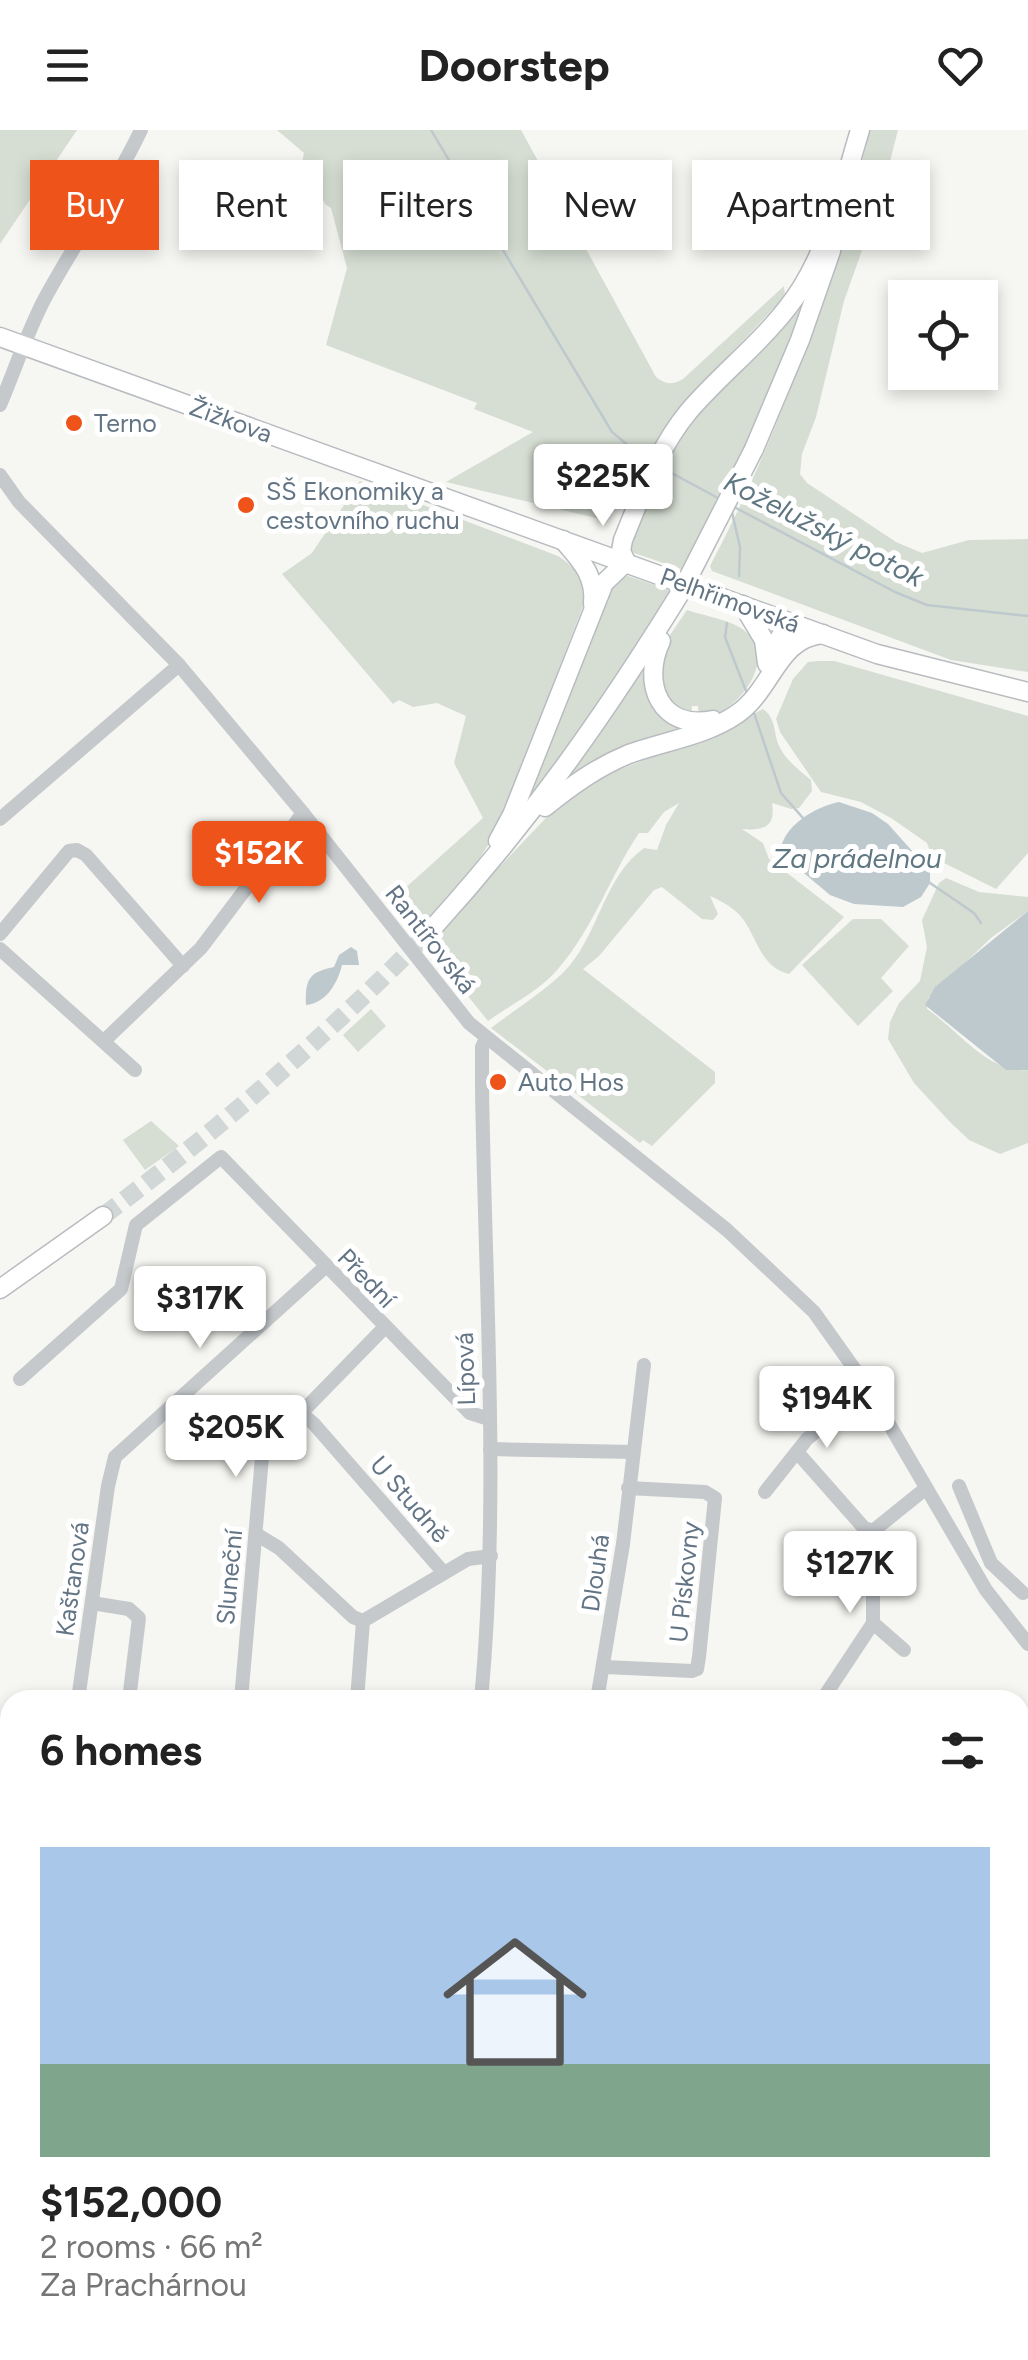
<!DOCTYPE html>
<html lang="en">
<head>
<meta charset="utf-8">
<style>
  :root { --surface:#fff; --page:#f2f2f2; --text:#222; --muted:#767676; --accent:#ee531a }
  body { margin:0; font-family:Figtree,sans-serif; background:var(--page); color:var(--text); height:100vh; display:flex; flex-direction:column; font-size:38px; white-space:nowrap }
  * { box-sizing:border-box; margin:0 }
  p { font-size:32px; color:var(--muted) }
  .icon { flex:none; width:55px; height:55px; fill:none; stroke:currentColor; stroke-width:2; stroke-linecap:round; stroke-linejoin:round }
  .map { position:relative; flex:1; overflow:hidden }
  .drawer { position:absolute; left:0px; top:1560px; width:1030px; height:670px; display:flex; flex-direction:column; background:var(--surface); border-radius:30px 30px 0 0; box-shadow:0 5px 15px #0003 }
  .drawer>* { flex:none }
  .hud { position:absolute; left:30px; top:30px; width:970px; height:90px; display:flex; gap:20px }
  .controls { position:absolute; left:888px; top:150px; display:grid; gap:20px }
  .controls a { display:grid; place-items:center; width:110px; height:110px; border-radius:0px; background:var(--surface); box-shadow:0 5px 15px #0003; font-size:50px }
  .price { position:absolute; translate:-50% -85px; padding:0 22px; border-radius:10px; background:#fff; color:#222; font-size:32px; line-height:65px; filter:drop-shadow(0 2px 5px #0008) }
  .price::after { content:''; position:absolute; left:50%; top:60px; width:30px; height:22px; margin-left:-15px; background:inherit; clip-path:polygon(0 0,100% 0,50% 100%) }
  .price.active { background:var(--accent); color:#fff }
  ul { padding:0; list-style:none }
  li { display:grid; align-content:center; gap:20px; height:530px; padding:0 40px }
  li span { display:grid; place-items:center; height:310px; border-radius:0px; color:#555 }
  li>.icon { margin-inline-start:auto }
  span .icon { width:180px; height:180px; fill:#fffc; stroke-width:1 }
  li b { font-size:42px }
  h2 { display:flex; justify-content:space-between; align-items:center; height:120px; padding:0 40px; font-size:42px }
  .chip { padding:0 35px; border-radius:0px; background:var(--surface); box-shadow:0 5px 15px #0003; font-size:35px; line-height:90px }
  .chip.active { background:var(--accent); color:#fff }
  header { display:flex; justify-content:space-between; align-items:center; height:130px; padding:0 40px; background:var(--surface); font-size:45px; font-weight:700 }
  .map>svg:first-child { display:block }
</style>
</head>
<body>
<header><svg class="icon" aria-label="menu" viewBox="0 0 24 24"><path d="M4 6h16M4 12h16M4 18h16"/></svg>Doorstep<svg class="icon" aria-label="heart" viewBox="0 0 24 24"><path d="M12 20l-8-8c-3-5 5-10 8-4 3-6 11-1 8 4z"/></svg></header>
<div class="map">
<svg width="1028" height="2230" viewBox="0 0 1028 2230">
  <rect width="100%" height="100%" fill="#f6f6f2"/>
  <g fill="#d6ded3">
    <path d="M0 0H77L0 114Z"/>
    <path d="M277 0H521L656 247C666 255 673 255 683 249L784 156 785 166 680 278 650 328 625 317 614 363 600 389 446 352 533 302 474 279 477 273 326 215 347 138 331 78 325 74 302 33 304 23Z"/>
    <path d="M870 0H898L881 67 844 171 816 287 802 324 800 344 807 353 896 412 922 423 969 410 1028 409V542L951 530 712 441 710 436C783 298 833 151 870 0Z"/>
    <path d="M808 163 753 303 684 440 631 422 628 412 660 338 682 300Z"/>
    <path d="M360 351 558 426C579 440 585 451 583 476L497 701 462 756 419 803 392 770 483 688 454 633 466 586 437 573 413 577 399 570 393 574 282 444 312 423Z"/>
    <path d="M625 445 672 461 636 522 513 696 609 454Z"/>
    <path d="M687 480C704 486 733 490 746 502 774 526 747 567 722 581 715 585 707 585 699 587L698 576H692L691 586 676 580 657 550 668 508Z"/>
    <path d="M819 531H834L1028 586V723L996 759 940 731 931 724 927 713 891 688 861 672 821 662 780 602 776 589 793 549 808 532Z"/>
    <path d="M642 541C654 577 648 579 685 601L566 651Z"/>
    <path d="M763 579C777 589 773 604 780 618 787 631 800 641 811 650L812 661 799 678 791 679 772 673C776 697 763 701 742 699L763 713 769 729 844 787 789 844C761 837 758 810 743 789 736 779 720 770 710 766L718 784 713 790 702 789 662 757 654 760 599 826 583 839 715 942V953L652 1016 643 1010 640 1013 491 898C513 881 553 856 570 835 599 800 606 745 644 718L657 720 666 695 679 673 664 682 648 703H639C610 746 593 799 558 839 541 860 510 875 488 891L426 814 565 668 595 649 725 599Z"/>
    <path d="M946 748 979 762 1028 767V781L991 808 928 868 927 879C958 900 989 944 1028 940V1013L1000 1024 969 1010 950 992 914 953 888 909 890 892 899 873 920 851 927 817 922 790 939 753Z"/>
    <path d="M853 789H881L909 816 881 848 893 861 858 896 802 835Z"/>
    <path d="M371 879 386 896 358 922 343 905Z"/>
    <path d="M151 991 179 1016 145 1040 123 1010Z"/>
  </g>
  <g fill="#bec9ce">
    <path d="M839 672 872 683 888 694 930 741V753L921 767 903 777 854 774 830 765 780 723C782 696 815 677 839 672Z"/>
    <path d="M1028 781V940H1006L925 875 935 857Z"/>
    <path d="M351 817 357 821 359 835H342C338 852 327 873 306 875 305 849 309 842 334 837L339 825Z"/>
  </g>
  <g fill="none" stroke-linecap="round" stroke-linejoin="round">
    <g stroke="#bec9ce" stroke-width="2.5">
      <path d="M431 0 612 302 642 327"/>
      <path d="M666 340 718 368"/>
      <path d="M734 377 895 462 927 475 1028 486"/>
      <path d="M731 378 740 417 739 446"/>
      <path d="M727 493 725 507 748 566"/>
      <path d="M754 583 781 663 803 688"/>
      <path d="M930 753 974 783 981 793"/>
    </g>
    <path stroke="#d1d6d7" stroke-width="18" stroke-dasharray="18 9" stroke-linecap="butt" d="M103 1086C222 997 326 906 431 800"/>
    <defs>
      <g id="major">
        <path d="M0 207 877 524 1028 562"/>
        <path d="M754 319 800 210 831 121"/>
        <path d="M563 410C580 430 596 445 593 474"/>
        <path d="M626 432 621 421 623 410C641 366 658 318 689 281 725 239 772 205 802 157 831 110 844 53 860 0"/>
        <path d="M743 475 764 510 767 533"/>
        <path d="M661 511C641 553 660 601 713 590"/>
        <path d="M768 535 780 507 793 493"/>
        <path d="M545 677C571 656 597 637 629 624 665 611 705 606 737 584 773 559 777 508 823 504"/>
        <path d="M498 711 512 685 604 453 626 432"/>
        <path d="M431 800C530 691 605 585 682 460"/>
        <path d="M0 1159 103 1086"/>
      </g>
    </defs>
    <use href="#major" stroke="#b8bcc0" stroke-width="21"/>
    <g stroke="#c5c9cc" stroke-width="14">
      <path d="M0 275C15 240 27 202 45 168 76 111 113 59 141 0"/>
      <path d="M0 345 19 372 179 535 303 683 469 893 727 1100 814 1182 868 1258 986 1460 1028 1514"/>
      <path d="M0 689 179 535"/>
      <path d="M0 804 69 721 77 720 86 725 183 836"/>
      <path d="M0 819 135 940"/>
      <path d="M105 910 201 818 303 683"/>
      <path d="M20 1249 121 1159 136 1095 221 1027 470 1283 489 1289"/>
      <path d="M301 1283 314 1294 444 1443"/>
      <path d="M490 1319 633 1322"/>
      <path d="M797 1322 864 1398 873 1401 925 1359"/>
      <path d="M959 1356 991 1433 1023 1463"/>
      <path d="M765 1362 807 1309 868 1258"/>
      <path d="M256 1404 279 1418 353 1487 363 1491"/>
      <path d="M92 1473 129 1479 139 1488 129 1570"/>
      <path d="M363 1491 468 1429 491 1426"/>
      <path d="M873 1493 904 1520"/>
      <path d="M605 1537 692 1541 697 1539 699 1527 715 1368 705 1362 628 1358"/>
      <path d="M78 1570 108 1356 115 1327 325 1137"/>
      <path d="M241 1570 262 1327 268 1317 384 1198"/>
      <path d="M357 1570 363 1491"/>
      <path d="M481 1570C500 1366 485 1160 482 956V917L486 908"/>
      <path d="M597 1570 623 1414 644 1235"/>
      <path d="M822 1570 873 1493V1401"/>
      <path d="M1020 1791 1028 1785"/>
      <path d="M0 1979 10 1978"/>
      <path d="M0 2170 10 2172"/>
      <path d="M265 2220V2230"/>
      <path d="M73 2230 75 2220"/>
      <path d="M89 2230 111 2220"/>
      <path d="M312 2230V2220"/>
      <path d="M825 2230 831 2220"/>
    </g>
    <use href="#major" stroke="#fff" stroke-width="18"/>
    <defs>
      <path id="major-bridge" d="M682 460 754 319"/>
    </defs>
    <use href="#major-bridge" stroke="#b8bcc0" stroke-width="21" stroke-linecap="butt"/>
    <use href="#major-bridge" stroke="#fff" stroke-width="18"/>
  </g>
  <g fill="#ee531a" stroke="#fff" stroke-width="4">
    <circle cx="74" cy="293" r="10"/>
    <circle cx="246" cy="375" r="10"/>
    <circle cx="498" cy="952" r="10"/>
  </g>
  <g text-anchor="middle" stroke-width="10" stroke-linejoin="round" paint-order="stroke">
    <g font-size="25" fill="#637585" stroke="#fff">
      <text transform="translate(231 290) rotate(20)" y="9">Žižkova</text>
      <text transform="translate(730 470) rotate(20)" y="9">Pelhřimovská</text>
      <text transform="translate(431 809) rotate(52)" y="9">Rantířovská</text>
      <text transform="translate(367 1148) rotate(46)" y="9">Přední</text>
      <text transform="translate(465 1239) rotate(-92)" y="9">Lípová</text>
      <text transform="translate(410 1369) rotate(49)" y="9">U Studně</text>
      <text transform="translate(595 1443) rotate(-82)" y="9">Dlouhá</text>
      <text transform="translate(229 1447) rotate(-85)" y="9">Sluneční</text>
      <text transform="translate(72 1449) rotate(-82)" y="9">Kaštanová</text>
      <text transform="translate(684 1452) rotate(-84)" y="9">U Pískovny</text>
    </g>
    <g font-size="25" fill="#637585" stroke="#fff" text-anchor="start">
      <text x="94" y="302">Terno</text>
      <text x="266" y="370">SŠ Ekonomiky a<tspan x="266" dy="29">cestovního ruchu</tspan></text>
      <text x="518" y="961">Auto Hos</text>
    </g>
    <g font-size="28" font-style="italic" fill="#5f7782" stroke="#fff">
      <text transform="translate(824 399) rotate(27)" y="10">Koželužský potok</text>
      <text x="857" y="738">Za prádelnou</text>
    </g>
  </g>
</svg>
<div class="controls">
<a><svg class="icon" aria-label="locate" viewBox="0 0 24 24"><circle cx="12" cy="12" r="6"/><path d="M12 2v4M12 18v4M2 12h4M18 12h4"/></svg></a>
</div>
<b class="price" style="left:603px;top:399px">$225K</b>
<b class="price active" style="left:259px;top:776px">$152K</b>
<b class="price" style="left:200px;top:1221px">$317K</b>
<b class="price" style="left:827px;top:1321px">$194K</b>
<b class="price" style="left:236px;top:1350px">$205K</b>
<b class="price" style="left:850px;top:1486px">$127K</b>
<div class="hud">
<a class="chip active">Buy</a>
<a class="chip">Rent</a>
<a class="chip">Filters</a>
<a class="chip">New</a>
<a class="chip">Apartment</a>
</div>
<section class="drawer">
<h2>6 homes<svg class="icon" aria-label="filters" viewBox="0 0 24 24"><path d="M4 7h16M4 17h16"/><circle cx="9" cy="7" r="2"/><circle cx="15" cy="17" r="2"/></svg></h2>
<ul>
<li><span style="background:linear-gradient(#a9c7e8 70%,#7fa58c 0)"><svg class="icon" aria-label="home" viewBox="0 0 24 24"><path d="M3 11l9-7 9 7M6 9v11h12V9"/></svg></span><div><b>$152,000</b><p>2 rooms · 66 m²</p><p>Za Prachárnou</p></div></li>
</ul>
</section>
</div>
</body>
</html>
